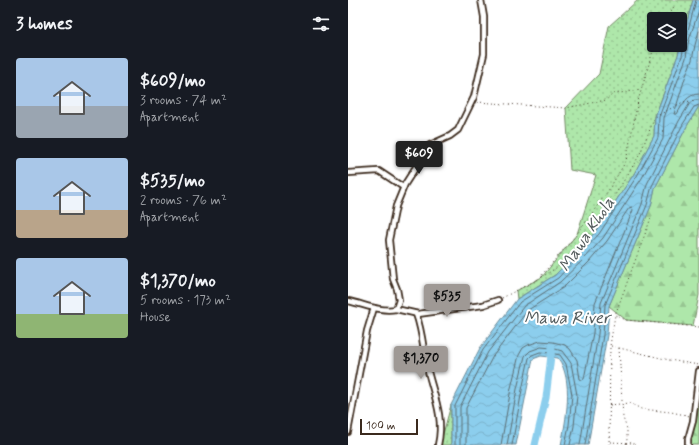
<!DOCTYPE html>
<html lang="en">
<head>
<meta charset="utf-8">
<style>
  :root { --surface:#171b24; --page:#20242c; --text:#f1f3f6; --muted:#9ea1a6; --accent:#9f9995 }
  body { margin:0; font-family:Mynerve,sans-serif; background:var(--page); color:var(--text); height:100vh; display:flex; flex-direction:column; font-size:15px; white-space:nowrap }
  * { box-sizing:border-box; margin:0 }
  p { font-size:13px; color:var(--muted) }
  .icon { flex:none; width:22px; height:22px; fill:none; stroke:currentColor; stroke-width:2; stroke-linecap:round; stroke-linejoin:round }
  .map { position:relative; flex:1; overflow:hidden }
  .details { display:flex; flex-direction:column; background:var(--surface); width:348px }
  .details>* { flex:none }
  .controls { position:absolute; left:299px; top:12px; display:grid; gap:8px }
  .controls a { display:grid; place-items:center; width:40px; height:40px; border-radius:4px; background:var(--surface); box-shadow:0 1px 3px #0004; font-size:20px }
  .scale { position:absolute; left:12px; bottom:10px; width:58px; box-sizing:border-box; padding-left:4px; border:2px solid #3b2a1e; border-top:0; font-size:11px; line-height:14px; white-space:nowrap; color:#3b2a1e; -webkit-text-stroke:3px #fff; paint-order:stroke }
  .price { position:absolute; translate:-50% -34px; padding:0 9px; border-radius:4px; background:var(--accent); color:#111; font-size:13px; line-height:26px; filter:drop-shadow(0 1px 2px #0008) }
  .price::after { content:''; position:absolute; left:50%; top:24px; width:12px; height:9px; margin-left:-6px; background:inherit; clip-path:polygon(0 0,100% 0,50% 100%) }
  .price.current { background:#222; color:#fff }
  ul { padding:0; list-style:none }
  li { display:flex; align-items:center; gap:12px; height:100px; padding:0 16px }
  li span { display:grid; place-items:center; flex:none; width:112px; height:80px; border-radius:4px; color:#555 }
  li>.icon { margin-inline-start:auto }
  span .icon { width:48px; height:48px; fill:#fffc; stroke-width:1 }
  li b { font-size:17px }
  h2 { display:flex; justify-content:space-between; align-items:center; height:48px; padding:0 16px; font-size:17px }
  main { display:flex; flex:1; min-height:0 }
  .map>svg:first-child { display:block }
</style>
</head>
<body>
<main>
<section class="details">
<h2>3 homes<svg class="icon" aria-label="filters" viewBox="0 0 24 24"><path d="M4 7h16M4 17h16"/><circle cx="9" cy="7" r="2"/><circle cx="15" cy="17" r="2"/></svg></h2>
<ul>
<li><span style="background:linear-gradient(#a9c7e8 60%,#9aa5b1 0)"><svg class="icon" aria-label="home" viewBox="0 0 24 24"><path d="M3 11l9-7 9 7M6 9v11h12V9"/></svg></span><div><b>$609/mo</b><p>3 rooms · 74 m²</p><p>Apartment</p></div></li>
<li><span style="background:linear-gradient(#a9c7e8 65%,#b9a48a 0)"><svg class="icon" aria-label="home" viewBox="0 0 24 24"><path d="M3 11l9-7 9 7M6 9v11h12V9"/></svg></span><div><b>$535/mo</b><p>2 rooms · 76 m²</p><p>Apartment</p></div></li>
<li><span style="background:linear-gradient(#a9c7e8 70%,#8fb573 0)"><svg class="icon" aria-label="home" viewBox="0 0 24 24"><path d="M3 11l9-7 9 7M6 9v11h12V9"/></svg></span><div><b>$1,370/mo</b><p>5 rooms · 173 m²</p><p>House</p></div></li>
</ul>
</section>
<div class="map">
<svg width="351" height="445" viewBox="0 0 351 445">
  <defs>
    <pattern id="grass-dots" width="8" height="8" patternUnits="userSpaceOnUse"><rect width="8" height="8" fill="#aee7aa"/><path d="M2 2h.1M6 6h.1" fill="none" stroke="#97c692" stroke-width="1.8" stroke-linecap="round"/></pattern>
    <pattern id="forest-firs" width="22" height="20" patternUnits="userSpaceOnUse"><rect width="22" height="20" fill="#aee7aa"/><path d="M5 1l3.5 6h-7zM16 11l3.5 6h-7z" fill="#97c692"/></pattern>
    <pattern id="water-waves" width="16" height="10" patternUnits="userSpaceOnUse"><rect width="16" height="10" fill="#8cceed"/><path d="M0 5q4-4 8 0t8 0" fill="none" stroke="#7ab1cb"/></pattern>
  </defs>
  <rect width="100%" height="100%" fill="#fff"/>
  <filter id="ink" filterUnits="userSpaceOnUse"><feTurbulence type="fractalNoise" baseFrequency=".025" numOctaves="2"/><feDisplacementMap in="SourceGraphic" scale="8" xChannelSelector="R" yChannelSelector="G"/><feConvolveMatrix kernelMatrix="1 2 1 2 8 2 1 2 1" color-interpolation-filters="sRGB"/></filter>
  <g filter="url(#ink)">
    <g fill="url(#grass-dots)" stroke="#748864">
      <path d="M290 0H345L332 44V19H306V45H332L330 55 307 116 306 136 286 174 247 232 230 252 207 275 169 299 168 291 194 277 229 234 248 175 222 170 218 108 251 74 261 26Z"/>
      <path d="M103 405V445H92Z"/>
    </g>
    <g fill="url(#forest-firs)" stroke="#748864">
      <path d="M351 106V295L345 326 278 320 261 306 303 206 307 188 339 126Z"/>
      <path d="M351 394V445H342L345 427 349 415 346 412Z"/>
    </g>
    <path fill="url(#water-waves)" stroke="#6c8c9a" d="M345 0H351V106L339 126 307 188 303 206 261 306 259 335 240 445H213C218 420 226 380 210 358L193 356 185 359 168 445H103V405L132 348 169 299 207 275 230 252 247 232 286 174 306 136 307 117 330 55Z"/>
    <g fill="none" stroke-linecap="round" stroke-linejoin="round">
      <g stroke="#5b6c71" stroke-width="1">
        <path d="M351 31 347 45 344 60 337 78 326 114H329C335 104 339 94 351 94"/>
        <path d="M107 445V406L135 350 172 302 210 278 251 234 289 176 310 138 311 117 334 56 336 46 334 42 338 38 348 0"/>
        <path d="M112 445V407L140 352 176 306 212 282 237 258 255 238 294 178 315 139 316 118 338 58 340 43 351 10"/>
        <path d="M118 445V408L145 356 180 310 216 287 241 262 259 241 281 208 284 207 285 210 247 303 245 333 236 379 234 380 232 379 229 360 222 349 217 345 205 342 192 341 180 345 175 348 171 355 163 388 153 445"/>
        <path d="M159 445 169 389 177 356 182 351 193 347 204 348 214 351 223 363 229 395 226 426 222 445"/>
        <path d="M164 445 174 390 181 358 184 355 192 352 203 353 212 355 218 364 224 395 221 425 217 445"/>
        <path d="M232 445 250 334 253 303 294 204 299 184 331 121 342 103 346 100H351"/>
        <path d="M237 445 255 335 257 305 299 205 304 186 335 124 346 107 351 105"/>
      </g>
      <path stroke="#8cceed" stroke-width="7" d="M187 445 198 398 204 347"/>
      <defs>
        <g id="street">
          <path d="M0 173 31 171 55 187"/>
          <path d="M0 301C16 304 31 312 48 309L51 300 49 289 45 279 41 240 48 206 57 184 82 145 102 136 110 130 126 97 136 54V17L133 0"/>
          <path d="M48 309 70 314 135 305 150 300"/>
          <path d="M68 314C74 330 75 346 78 363 84 392 97 415 90 445"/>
          <path d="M0 432 19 331 26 308"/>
          <path d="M340 445V439L345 421 351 371"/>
        </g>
      </defs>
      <use href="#street" stroke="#3b2a1e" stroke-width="8"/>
      <g stroke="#3b2a1e" stroke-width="1" stroke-dasharray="1 3" stroke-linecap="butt">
        <path d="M320 19 326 6"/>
        <path d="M129 102 218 108 258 100 265 94 293 90"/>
        <path d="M303 218 267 315 278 320 351 327"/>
        <path d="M194 277 211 266 246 229 291 156 307 117 335 102 351 100"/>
        <path d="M154 298 194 277 193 276 229 234 260 191 278 161 290 101 304 54 308 45"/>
        <path d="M263 346 321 360 351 365"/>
        <path d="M271 348 275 418 279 429V439L278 445"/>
        <path d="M262 405 282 403 293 409 323 412 342 416"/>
        <path d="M262 442 285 443 287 445"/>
        <path d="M261 445 262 346 267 315"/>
      </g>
      <use href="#street" stroke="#fff" stroke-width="4.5"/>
    </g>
  </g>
  <g text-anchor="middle" stroke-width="4" stroke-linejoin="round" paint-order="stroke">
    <g font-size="17" font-style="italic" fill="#535b5c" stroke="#fff">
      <text transform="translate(238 234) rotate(-56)" y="6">Mawa Khola</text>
      <text x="219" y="323">Mawa River</text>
    </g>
  </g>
</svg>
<div class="controls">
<a><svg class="icon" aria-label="layers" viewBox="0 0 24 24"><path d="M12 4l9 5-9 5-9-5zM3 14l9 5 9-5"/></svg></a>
</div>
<div class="scale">100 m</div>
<b class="price current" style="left:71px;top:175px">$609</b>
<b class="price" style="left:99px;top:318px">$535</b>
<b class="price" style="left:73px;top:380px">$1,370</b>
</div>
</main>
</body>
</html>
